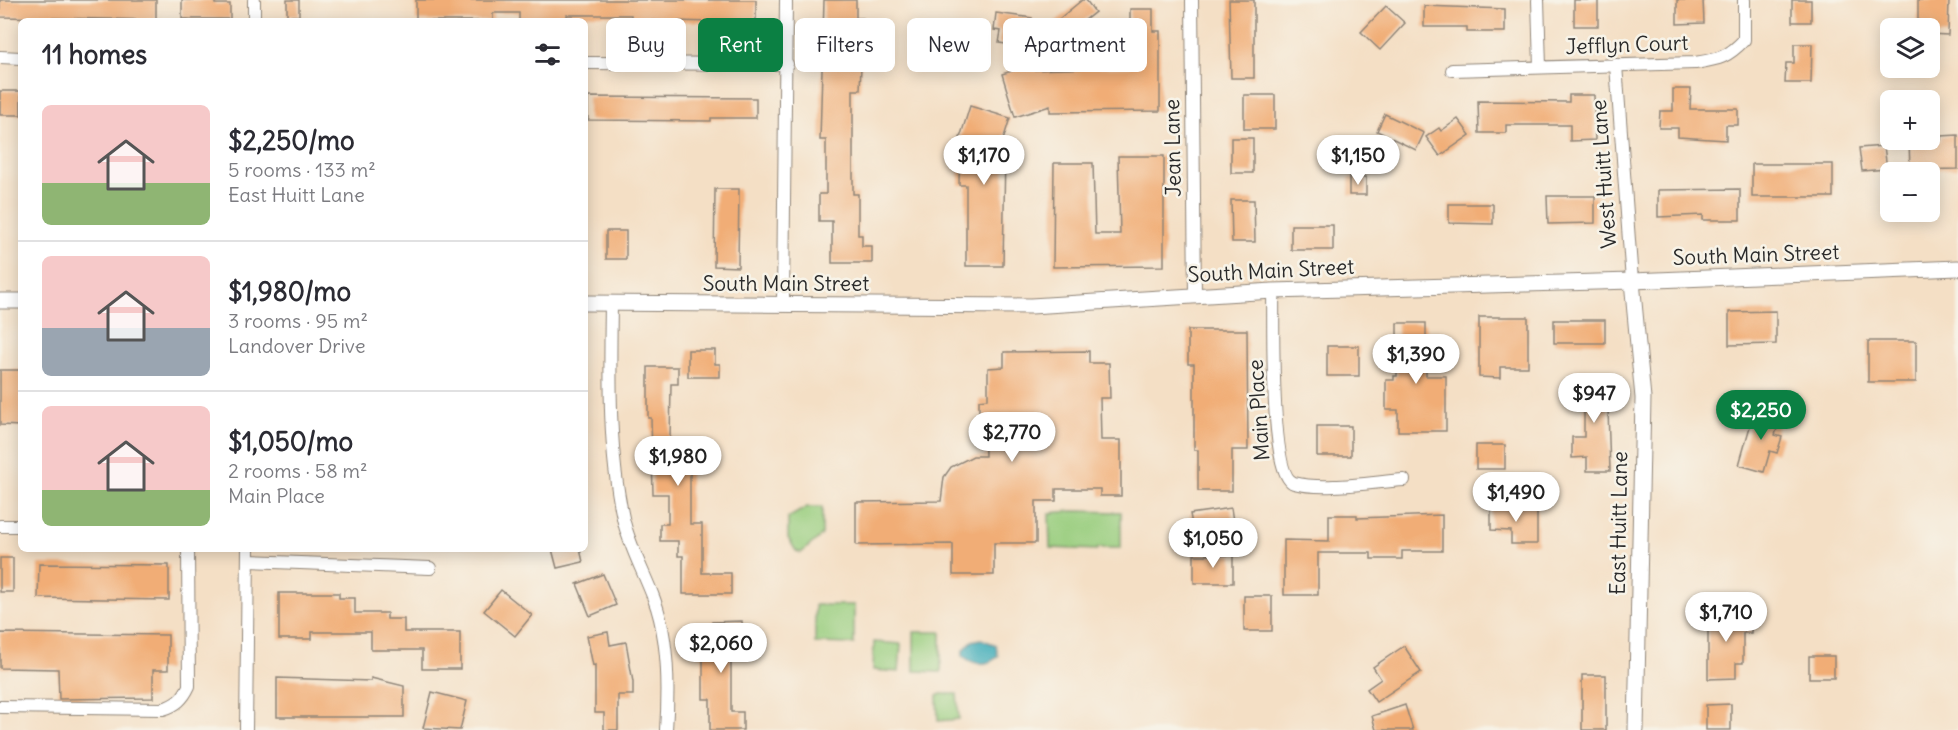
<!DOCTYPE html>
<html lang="en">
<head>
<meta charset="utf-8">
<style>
  :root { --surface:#fff; --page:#f2f2f3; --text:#2b2b33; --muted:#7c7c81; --line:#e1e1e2; --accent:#0b8043 }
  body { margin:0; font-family:Delius,sans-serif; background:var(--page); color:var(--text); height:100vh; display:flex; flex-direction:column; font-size:22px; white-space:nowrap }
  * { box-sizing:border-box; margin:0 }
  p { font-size:20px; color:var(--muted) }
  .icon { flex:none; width:33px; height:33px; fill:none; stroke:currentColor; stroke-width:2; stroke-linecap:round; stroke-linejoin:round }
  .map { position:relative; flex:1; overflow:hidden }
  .panel { position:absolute; left:18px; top:18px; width:570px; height:534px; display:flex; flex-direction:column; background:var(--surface); border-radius:9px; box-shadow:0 3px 15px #0003 }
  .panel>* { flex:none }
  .top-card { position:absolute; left:606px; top:18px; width:570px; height:54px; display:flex; gap:12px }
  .tools { position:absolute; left:1880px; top:18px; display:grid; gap:12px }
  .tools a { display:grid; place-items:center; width:60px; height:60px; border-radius:9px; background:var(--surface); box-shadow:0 3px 15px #0003; font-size:30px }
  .price { position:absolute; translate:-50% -51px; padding:0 14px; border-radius:21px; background:#fff; color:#222; font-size:20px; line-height:39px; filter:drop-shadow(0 2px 3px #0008) }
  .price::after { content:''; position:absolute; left:50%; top:36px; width:18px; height:14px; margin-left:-9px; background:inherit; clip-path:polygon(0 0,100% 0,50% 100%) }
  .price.current { background:var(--accent); color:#fff }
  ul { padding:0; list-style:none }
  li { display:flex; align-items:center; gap:18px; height:150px; padding:0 24px }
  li+li { border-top:2px solid var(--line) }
  li span { display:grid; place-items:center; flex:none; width:168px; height:120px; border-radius:9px; color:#555 }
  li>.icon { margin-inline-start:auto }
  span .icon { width:72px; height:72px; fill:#fffc; stroke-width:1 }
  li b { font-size:26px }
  h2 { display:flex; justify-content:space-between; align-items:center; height:72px; padding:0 24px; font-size:26px }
  .tag { padding:0 21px; border-radius:9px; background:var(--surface); box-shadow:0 3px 15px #0003; font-size:21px; line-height:54px }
  .tag.current { background:var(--accent); color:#fff }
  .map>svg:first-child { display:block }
</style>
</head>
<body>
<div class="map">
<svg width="1958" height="730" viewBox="0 0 1958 730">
  <rect width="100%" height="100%" fill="#f7f3e8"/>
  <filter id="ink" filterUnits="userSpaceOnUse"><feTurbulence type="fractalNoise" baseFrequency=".0167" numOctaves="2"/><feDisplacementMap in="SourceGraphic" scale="12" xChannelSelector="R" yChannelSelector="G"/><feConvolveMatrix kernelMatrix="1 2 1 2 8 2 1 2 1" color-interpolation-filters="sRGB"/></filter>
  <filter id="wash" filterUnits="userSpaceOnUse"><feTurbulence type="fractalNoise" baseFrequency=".008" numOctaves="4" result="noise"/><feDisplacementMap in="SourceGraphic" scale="24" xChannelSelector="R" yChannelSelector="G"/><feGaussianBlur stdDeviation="1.35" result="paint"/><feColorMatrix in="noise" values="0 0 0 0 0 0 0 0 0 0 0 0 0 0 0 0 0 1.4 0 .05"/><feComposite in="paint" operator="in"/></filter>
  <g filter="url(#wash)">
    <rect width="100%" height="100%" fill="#f4dfc5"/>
    <g fill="#9ace7f" stroke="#627c55" stroke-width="1.5">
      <path d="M807 507H822V535L801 553 796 551 788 538V518Z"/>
      <path d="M1073 511 1121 512V548H1098L1097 550 1050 548 1049 513Z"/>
      <path d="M815 605H854V644L815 643Z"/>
      <path d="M914 632H941V672L914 671Z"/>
      <path d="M874 642 901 644 899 672 873 670Z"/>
      <path d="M941 694H957L959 719 938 721 937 696Z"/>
    </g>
    <path fill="#3cacb9" stroke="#346c72" stroke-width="1.5" d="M981 639 996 645 998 656C987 667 974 665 963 656V651L972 641Z"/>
    <g id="blocks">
      <g fill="#f1ad76">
        <path d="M0 0H156V20L0 17Z"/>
        <path d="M182 0H215V4H230V19H182Z"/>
        <rect x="287" y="0" width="12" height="16"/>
        <path d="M416 0H756V23L631 20V15H567V21H519V13H493V21H416Z"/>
        <path d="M824 0H856V18H863L860 90H853V194H858V235H862V246H872V263H832V221H819V194H826V140H820Z"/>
        <path d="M1082 0H1086L1095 12 1065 36 1054 23Z"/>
        <path d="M1229 0H1254V78H1231Z"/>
        <rect x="1574" y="0" width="24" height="26"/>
        <path d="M1677 0H1703L1704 23 1677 24Z"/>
        <rect x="1792" y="0" width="19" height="22"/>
        <path d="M1918 0H1949L1948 35 1929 34V28H1925V23L1918 22Z"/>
        <path d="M1386 6 1405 23 1380 50 1361 32Z"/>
        <path d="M1424 6 1505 9V32H1467V27H1424Z"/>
        <path d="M1130 9H1153V31H1160V111L1050 112V106L1015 117 1002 74 1025 67H1030L1031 70 1130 67Z"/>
        <path d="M996 13 1032 18 1029 42 1015 40 1014 45 999 43 1001 31 994 30Z"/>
        <path d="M1794 44H1812L1811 83H1785L1786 63H1794Z"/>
        <path d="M1673 89H1691L1690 109H1738V125H1726V140L1678 137V128H1659L1660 111H1673Z"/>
        <rect x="0" y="91" width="21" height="24"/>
        <rect x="1244" y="95" width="31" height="34"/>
        <path d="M1569 95H1594L1595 140 1570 141V125H1506V133H1479L1478 101 1569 102Z"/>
        <path d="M588 97 756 98V118H711V121L588 120Z"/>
        <path d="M970 106 1010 118 999 153 1005 154 1003 266H966V185H959L960 138Z"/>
        <path d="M1385 114 1424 133 1416 150 1377 131Z"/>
        <path d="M1458 119 1470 135 1440 156 1426 137 1439 128 1441 131Z"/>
        <path d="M1958 135V169L1910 170 1909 140H1941V136Z"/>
        <rect x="1231" y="138" width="22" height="35"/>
        <path d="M1884 146 1887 169 1862 171 1859 148Z"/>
        <path d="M1118 156H1164V266L1053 267 1054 163H1093L1095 234H1120Z"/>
        <rect x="1752" y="164" width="81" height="33"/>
        <rect x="1349" y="177" width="17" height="18"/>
        <path d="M715 189H739L738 267 714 266Z"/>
        <path d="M1740 189V220H1703V215L1658 217V190Z"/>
        <path d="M1547 196H1595V223L1548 224Z"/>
        <path d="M1231 200H1254L1255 242H1232Z"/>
        <path d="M1449 204H1493V224L1449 223Z"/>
        <rect x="1291" y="225" width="42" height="25"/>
        <rect x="606" y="231" width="20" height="28"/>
        <path d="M1776 311V344L1729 345V312Z"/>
        <path d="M1479 317H1528V367H1500V378L1479 377Z"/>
        <rect x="1554" y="320" width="51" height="23"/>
        <path d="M1397 323H1426V376H1446V431H1398V410H1386V380H1394V376H1397Z"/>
        <path d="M1188 330H1247L1248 450H1232V491H1198V450H1194V364H1188Z"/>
        <rect x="1868" y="341" width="48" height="41"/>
        <rect x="1327" y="346" width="32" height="30"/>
        <path d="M688 350H715V364H720V377H688Z"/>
        <path d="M1089 351V363H1109L1110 398H1100L1101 440H1121V496H1100V489H1056V501H1036V543H994V575H953V544L856 545V502L941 501 944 477 951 467 973 456H985L984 413H979V400L988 399V368L1004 367V352Z"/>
        <path d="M648 367H678V384H671L670 442H695V463H690V524H702V573H731V594H683V556H678V541H660V524H668V494H653L651 418H648Z"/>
        <path d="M0 370H21V426L0 425Z"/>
        <path d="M1573 378H1607L1610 471H1587V457L1572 458V437H1584V394H1573Z"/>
        <path d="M1755 409 1781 416 1775 435 1782 437 1777 453 1770 451 1764 472 1739 465Z"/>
        <rect x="1317" y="426" width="34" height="30"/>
        <rect x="1476" y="445" width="29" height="24"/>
        <path d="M1491 506H1537V544H1511V531L1491 530Z"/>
        <path d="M1231 508 1235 534 1195 541 1190 514Z"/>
        <path d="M1329 515H1357V518L1442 515V551H1402V559H1371V553H1318V595H1284V540L1329 541Z"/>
        <path d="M552 549H580L583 562 557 568Z"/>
        <rect x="1194" y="555" width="39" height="28"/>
        <rect x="0" y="558" width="13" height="34"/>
        <path d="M39 564 169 565V600L38 598Z"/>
        <path d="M603 574 616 605 590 616 577 584Z"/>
        <path d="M501 590 532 615 515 636 484 611Z"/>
        <path d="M279 593H339V598H355V613H387V619H404V632H460V669H422V650H371V632H312V639H279Z"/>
        <rect x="1244" y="596" width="28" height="35"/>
        <path d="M1751 613V633H1743V663H1736V678L1708 679V614Z"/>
        <path d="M742 621 743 640H735V654H731V712H743V730H710V699H703V655H698L697 637H712V622Z"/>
        <path d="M608 632 610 645 626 642 633 682V695H618V730H604V713H595V665L593 666 587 636Z"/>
        <path d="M0 633 168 635V670H153V698L59 699 58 669 0 668Z"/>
        <path d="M1404 646 1421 672 1376 702 1367 689 1381 679 1373 667Z"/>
        <rect x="1809" y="656" width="25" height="22"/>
        <rect x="1582" y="675" width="24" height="55"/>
        <path d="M277 678 371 681V678L404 686V717H277Z"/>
        <path d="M432 692 467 701 460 730 423 728Z"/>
        <path d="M1731 704V730H1706V705Z"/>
        <path d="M1405 705 1413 730H1376L1372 716Z"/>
      </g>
    </g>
  </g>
  <g filter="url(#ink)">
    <use href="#blocks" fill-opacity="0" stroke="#908578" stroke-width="1.5"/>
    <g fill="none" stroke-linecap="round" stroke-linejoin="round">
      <defs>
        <g id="minor">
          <path d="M1192 0 1195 296"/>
          <path d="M1538 0 1540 67"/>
          <path d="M254 21V0"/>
          <path d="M0 57 21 58"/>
          <path d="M585 63 787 64"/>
          <path d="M1616 65 1632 281"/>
          <path d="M1452 70 1695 63C1719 59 1727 58 1744 40V0"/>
          <path d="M1273 291C1274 319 1269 475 1294 483 1323 491 1374 482 1404 480"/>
          <path d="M611 303C610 374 608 448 623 518 629 546 644 572 654 599 669 639 669 688 666 730"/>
          <path d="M783 305 786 0"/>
          <path d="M0 526H21"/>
          <path d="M248 561 430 568"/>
          <path d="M0 707 163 709C176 705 183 699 189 686L188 549"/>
          <path d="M246 730 248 549"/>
        </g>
        <g id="tertiary">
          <path d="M1632 281 1643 398 1636 730"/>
          <path d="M0 301H21"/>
          <path d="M585 303 1031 306 1273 291 1632 281 1958 268"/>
        </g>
      </defs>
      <use href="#minor" stroke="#908578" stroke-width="14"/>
      <use href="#tertiary" stroke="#908578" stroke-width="17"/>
      <use href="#minor" stroke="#fff" stroke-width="12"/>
      <use href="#tertiary" stroke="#fff" stroke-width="15"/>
    </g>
  </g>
  <g text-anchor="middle" stroke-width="5" stroke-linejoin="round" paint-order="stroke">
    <g font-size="21" fill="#2b2b2b" stroke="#f7f3e8">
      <text transform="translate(1627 45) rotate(-2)" y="7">Jefflyn Court</text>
      <text transform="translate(1173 148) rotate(-91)" y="7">Jean Lane</text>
      <text transform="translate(1604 174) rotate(-94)" y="7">West Huitt Lane</text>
      <text transform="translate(1756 255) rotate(-2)" y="7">South Main Street</text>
      <text transform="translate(1271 271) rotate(-3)" y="7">South Main Street</text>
      <text x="786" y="291">South Main Street</text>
      <text transform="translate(1259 410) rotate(-94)" y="7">Main Place</text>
      <text transform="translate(1619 523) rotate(-89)" y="7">East Huitt Lane</text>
    </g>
  </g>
</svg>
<div class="tools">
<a><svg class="icon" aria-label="layers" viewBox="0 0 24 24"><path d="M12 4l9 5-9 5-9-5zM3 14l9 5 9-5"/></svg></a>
<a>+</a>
<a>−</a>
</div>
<b class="price" style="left:984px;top:186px">$1,170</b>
<b class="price" style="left:1358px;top:186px">$1,150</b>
<b class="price" style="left:1416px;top:385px">$1,390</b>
<b class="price" style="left:1594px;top:424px">$947</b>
<b class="price current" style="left:1761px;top:441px">$2,250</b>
<b class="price" style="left:1012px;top:463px">$2,770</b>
<b class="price" style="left:678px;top:487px">$1,980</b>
<b class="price" style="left:1516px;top:523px">$1,490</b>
<b class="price" style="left:1213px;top:569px">$1,050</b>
<b class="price" style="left:1726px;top:643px">$1,710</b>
<b class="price" style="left:721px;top:674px">$2,060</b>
<div class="top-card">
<a class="tag">Buy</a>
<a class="tag current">Rent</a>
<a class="tag">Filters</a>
<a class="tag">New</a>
<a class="tag">Apartment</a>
</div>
<section class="panel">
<h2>11 homes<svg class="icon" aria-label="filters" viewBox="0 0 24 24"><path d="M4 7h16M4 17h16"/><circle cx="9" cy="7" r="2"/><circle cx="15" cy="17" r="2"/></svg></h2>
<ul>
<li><span style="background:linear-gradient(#f6c9c9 65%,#8fb573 0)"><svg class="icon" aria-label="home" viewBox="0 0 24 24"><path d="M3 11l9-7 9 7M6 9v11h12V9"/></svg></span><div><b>$2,250/mo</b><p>5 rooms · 133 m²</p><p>East Huitt Lane</p></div></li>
<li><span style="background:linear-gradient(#f6c9c9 60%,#9aa5b1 0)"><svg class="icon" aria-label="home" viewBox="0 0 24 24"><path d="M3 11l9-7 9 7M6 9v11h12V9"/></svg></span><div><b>$1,980/mo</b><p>3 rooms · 95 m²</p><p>Landover Drive</p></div></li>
<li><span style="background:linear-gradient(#f6c9c9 70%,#8fb573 0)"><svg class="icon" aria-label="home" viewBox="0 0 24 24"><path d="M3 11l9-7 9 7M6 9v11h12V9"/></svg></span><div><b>$1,050/mo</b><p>2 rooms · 58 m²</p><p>Main Place</p></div></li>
</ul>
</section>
</div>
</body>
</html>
